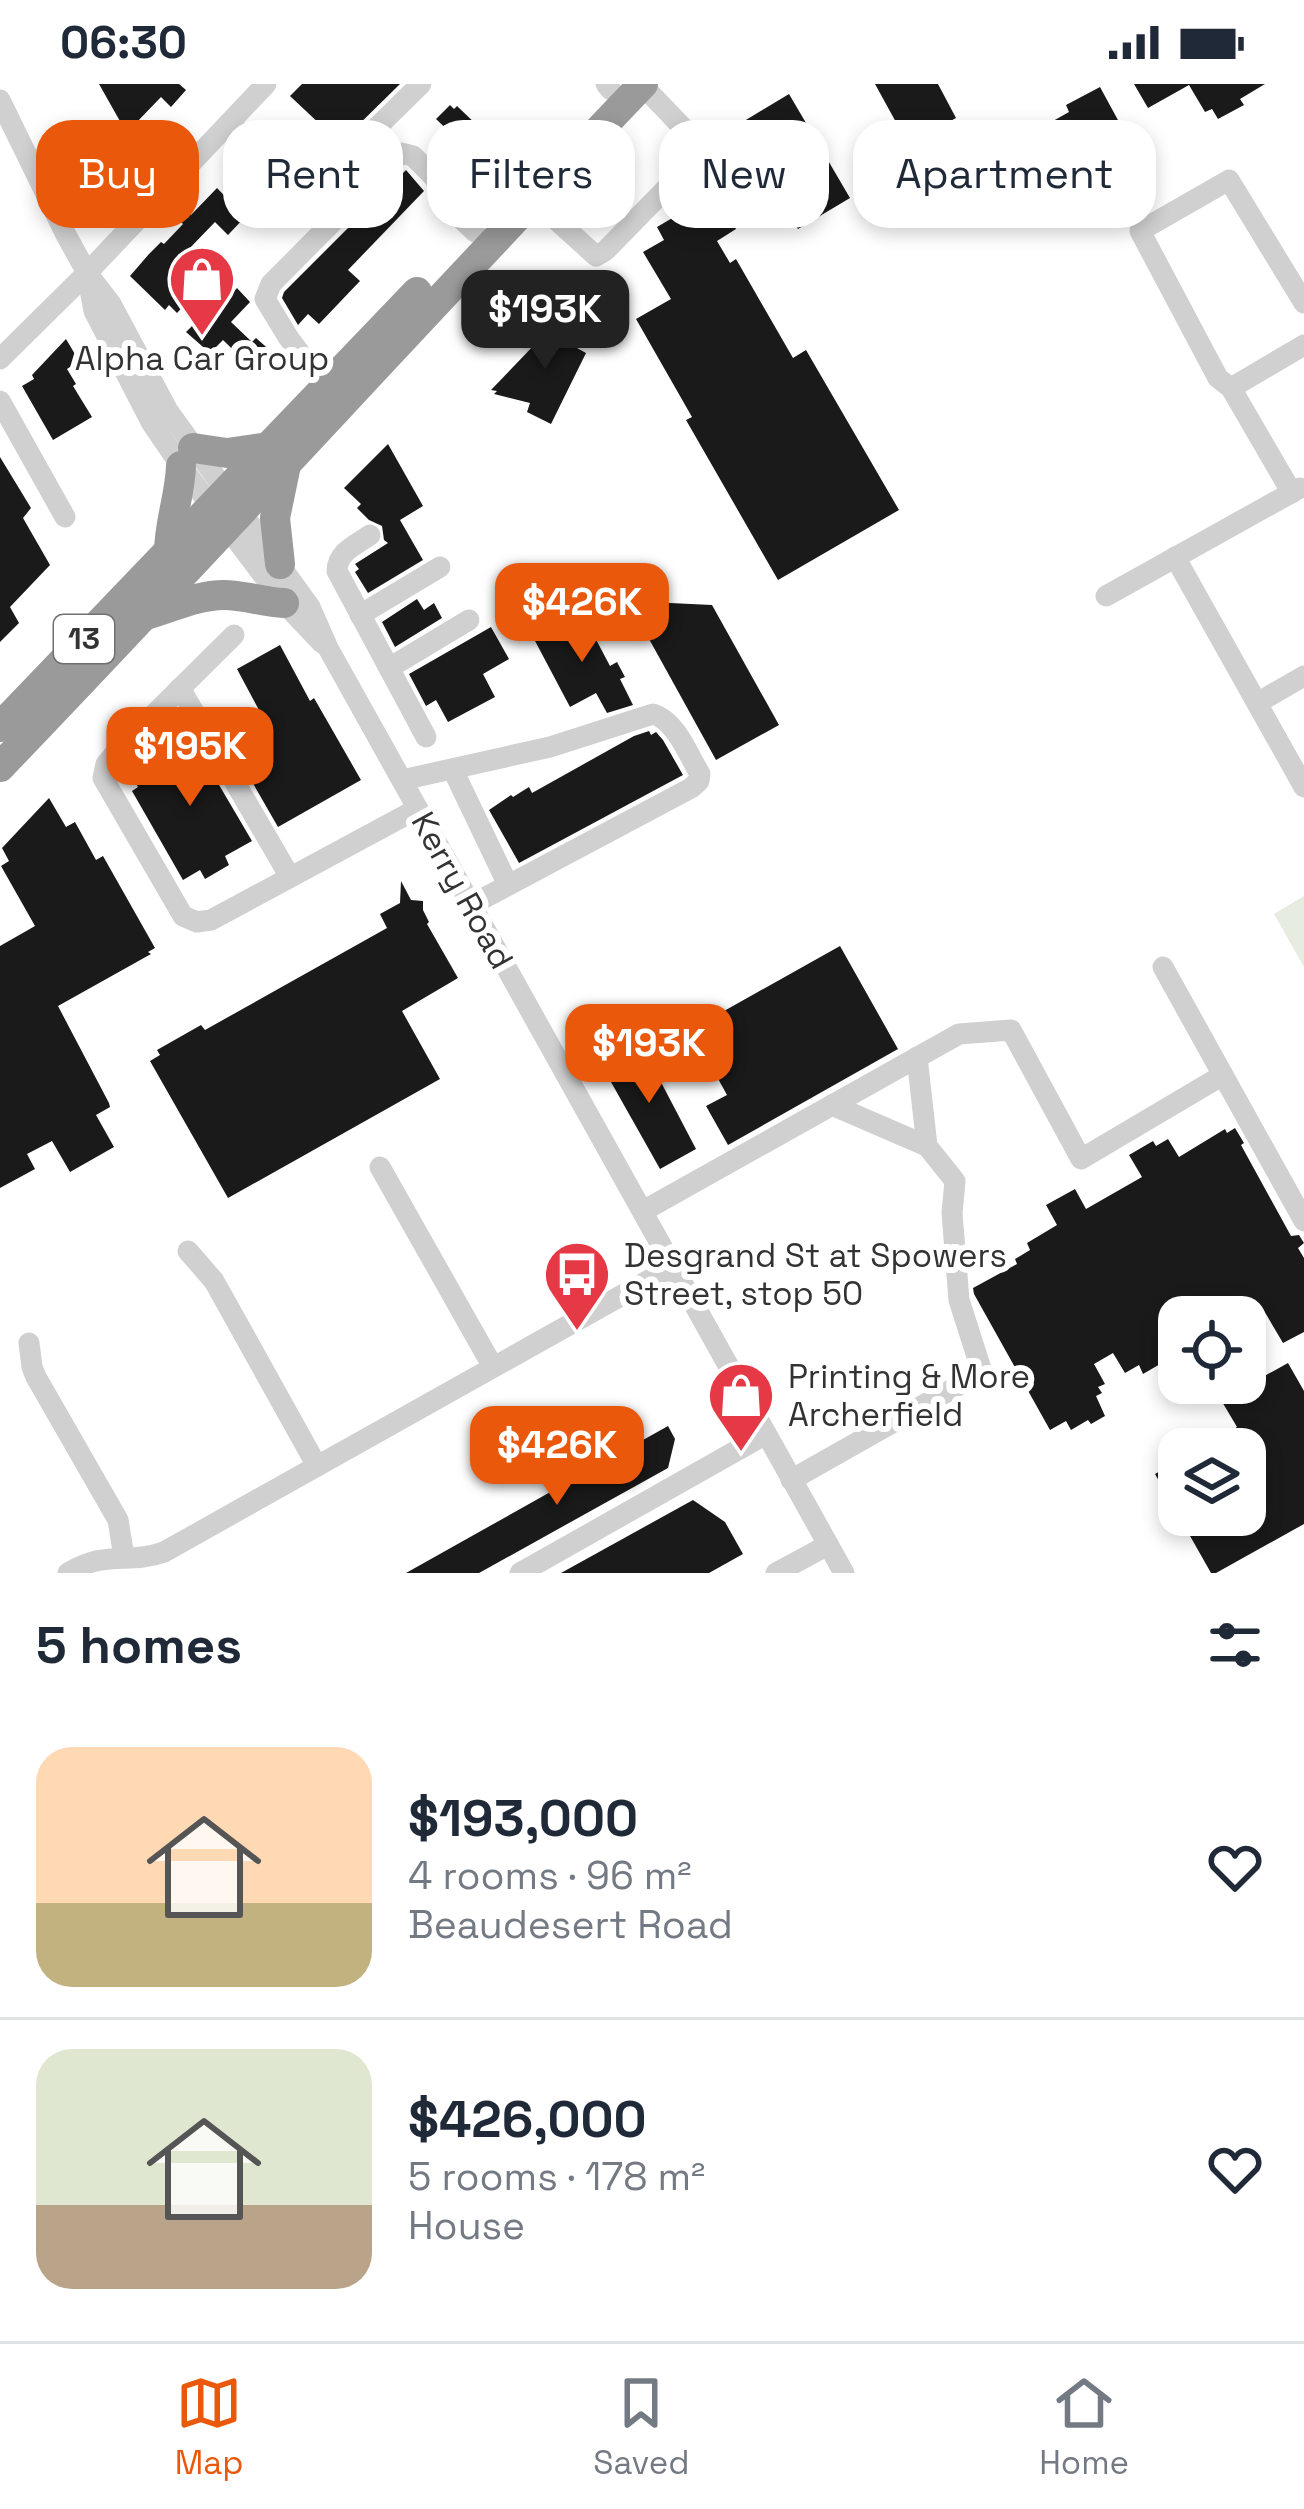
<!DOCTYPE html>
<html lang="en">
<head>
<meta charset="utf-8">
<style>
  :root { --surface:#fff; --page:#f2f2f3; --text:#1f2937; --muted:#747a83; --line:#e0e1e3; --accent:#ea580c }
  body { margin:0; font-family:"Space Grotesk",sans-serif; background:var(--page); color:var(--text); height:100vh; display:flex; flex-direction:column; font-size:45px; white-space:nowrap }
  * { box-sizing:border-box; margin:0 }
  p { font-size:39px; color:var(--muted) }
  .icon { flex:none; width:66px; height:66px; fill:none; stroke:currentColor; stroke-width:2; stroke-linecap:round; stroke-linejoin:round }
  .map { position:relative; height:1489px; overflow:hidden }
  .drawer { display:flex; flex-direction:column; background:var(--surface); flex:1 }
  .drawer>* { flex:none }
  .guide { position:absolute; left:36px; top:36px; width:1233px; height:108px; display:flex; gap:24px }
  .controls { position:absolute; left:1158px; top:1212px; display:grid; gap:24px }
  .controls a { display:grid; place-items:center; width:108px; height:108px; border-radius:24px; background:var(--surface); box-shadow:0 6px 18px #0003; font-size:60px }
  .price { position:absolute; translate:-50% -102px; padding:0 27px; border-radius:24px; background:var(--accent); color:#fff; font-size:39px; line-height:78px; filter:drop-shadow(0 3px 6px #0008) }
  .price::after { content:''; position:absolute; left:50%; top:72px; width:36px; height:27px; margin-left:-18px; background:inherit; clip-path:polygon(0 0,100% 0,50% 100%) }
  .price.on { background:#222; color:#fff }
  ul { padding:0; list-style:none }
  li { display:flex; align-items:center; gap:36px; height:300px; padding:0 36px }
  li+li { border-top:3px solid var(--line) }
  li span { display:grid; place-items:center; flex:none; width:336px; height:240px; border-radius:36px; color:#555 }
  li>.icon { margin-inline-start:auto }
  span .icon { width:144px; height:144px; fill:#fffc; stroke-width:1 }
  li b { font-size:51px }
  h2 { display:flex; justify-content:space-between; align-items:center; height:144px; padding:0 36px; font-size:51px }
  .chip { padding:0 42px; border-radius:36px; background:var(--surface); box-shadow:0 6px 18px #0003; font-size:42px; line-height:108px }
  .chip.on { background:var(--accent); color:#fff }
  .status { display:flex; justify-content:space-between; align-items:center; height:84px; padding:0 60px; background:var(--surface); direction:ltr }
  .status svg { height:33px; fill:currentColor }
  .dock { display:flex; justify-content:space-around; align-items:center; height:168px; border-top:3px solid var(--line); background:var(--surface); font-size:33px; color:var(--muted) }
  .dock a { display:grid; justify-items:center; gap:6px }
  .dock .on { color:var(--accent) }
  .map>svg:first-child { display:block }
</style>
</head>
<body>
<div class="status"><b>06:30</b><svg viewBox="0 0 49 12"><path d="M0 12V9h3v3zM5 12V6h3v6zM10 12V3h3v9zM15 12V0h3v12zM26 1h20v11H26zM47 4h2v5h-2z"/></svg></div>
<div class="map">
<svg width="1304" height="1489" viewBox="0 0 1304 1489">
  <rect width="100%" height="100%" fill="#fff"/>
  <path fill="#e6ecdf" d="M1304 812V883L1274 830Z"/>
  <g fill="#1a1a1a">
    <path d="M99 0H179L186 6 171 23 161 13 135 40 145 50 134 62Z"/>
    <path d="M302 0H400L340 59 290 12Z"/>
    <path d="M875 0H938L956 34 908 60Z"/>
    <path d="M1134 0H1265L1240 15 1244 21 1218 35 1212 25 1205 28 1189 1 1148 24Z"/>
    <path d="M1100 3 1131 60 1097 78 1095 74 1033 110 1021 89 1045 75 1030 50 1069 28 1066 21Z"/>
    <path d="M789 10 850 114 798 145 774 105 760 113 738 74 751 66 736 42Z"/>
    <path d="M450 21 454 25 457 22 503 66 467 104 464 102 461 105 448 88 455 81 446 73 460 58 436 35Z"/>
    <path d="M126 60 138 81 111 97 115 104 102 112 100 109 91 114 81 97 110 80 105 72Z"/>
    <path d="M406 86 424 107 348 186 360 197 319 240 308 230 298 241 282 214 284 208Z"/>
    <path d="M217 104 245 133 228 151 215 138 187 167 194 174 175 194 193 212 177 229 169 221 165 226 130 192 149 170 161 158 164 160 183 140 181 138 189 129 191 131Z"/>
    <path d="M715 109 736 145 717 157 730 179 736 175 793 274 806 266 899 426 778 496 686 336 692 333 636 235 671 215 643 168 664 156 657 143Z"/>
    <path d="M237 204 250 218 231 238 252 258 256 254 273 269 268 274 270 277 258 290 223 256 210 269 186 248 196 238 201 243Z"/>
    <path d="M564 230 576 247 568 259 586 269 551 340 527 328 530 319 494 310 497 307 491 306Z"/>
    <path d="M66 255 79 277 67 285 76 300 73 302 92 333 53 356 22 302 34 295 32 291Z"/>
    <path d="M388 360 423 422 400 436 423 476 368 509 355 488 359 485 355 480 388 459 384 456 382 442 369 436 357 424 361 420 344 404Z"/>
    <path d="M0 373 31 424 23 434 50 481 10 523 19 539 0 558Z"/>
    <path d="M417 515 424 526 434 519 442 534 395 563 382 538Z"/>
    <path d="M628 517 712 521 779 641 716 676Z"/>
    <path d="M582 529 610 582 617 578 625 593 620 595 633 621 607 629 596 609 570 623 534 555Z"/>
    <path d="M491 543 509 575 483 590 495 613 448 638 436 616 426 622 409 590Z"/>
    <path d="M280 561 310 617 314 614 361 696 278 743 231 661 267 641 237 585Z"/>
    <path d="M185 643 252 757 225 772 229 781 205 795 200 786 183 796 132 707 138 703 134 695 166 677 156 660Z"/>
    <path d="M649 647 651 651 656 648 663 656 683 691 519 779 489 726 511 711 513 713 529 703 532 709 634 652Z"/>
    <path d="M49 714 66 743 75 738 96 776 103 772 155 864 148 868 151 870 58 922 109 1019 110 1023 96 1031 114 1063 70 1088 52 1057 27 1070 35 1085 0 1104V862L35 842 1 782 9 777 2 764Z"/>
    <path d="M401 797 411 816 423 817V826L429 838 427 840 458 894 402 927 440 995 228 1114 150 977 160 971 157 966 201 941 205 946 387 844 380 830 400 819Z"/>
    <path d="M840 862 898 965 728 1061 706 1022 727 1011 705 971 694 978 685 961 697 955 692 945Z"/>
    <path d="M641 960 696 1065 660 1085 602 982Z"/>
    <path d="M1235 1044 1244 1059 1241 1061 1291 1152 1299 1151 1304 1159 1298 1164 1304 1174V1248L1283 1259 1263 1225 1248 1233H1179V1269L1143 1290 1139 1281 1125 1289 1113 1269 1094 1280 1105 1300 1098 1303 1102 1309 1096 1312 1105 1332 1091 1340 1088 1336 1071 1346 1066 1337 1050 1346 974 1210 973 1204 1017 1180 1015 1175 1030 1166 1027 1159 1057 1141 1046 1121 1075 1105 1086 1125 1142 1093 1129 1071 1153 1057 1156 1062 1168 1055 1179 1073 1225 1045 1227 1049Z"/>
    <path d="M1288 1279 1304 1307V1440L1216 1489H1211L1155 1390 1179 1376V1431H1245V1365H1199L1237 1343 1221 1316Z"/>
    <path d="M668 1342 675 1355 668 1384 479 1489H406Z"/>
    <path d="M693 1416 725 1438 743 1470 709 1489H561Z"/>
  </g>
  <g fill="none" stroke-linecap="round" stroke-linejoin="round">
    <g stroke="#d0d0d0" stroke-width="21">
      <path d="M606 0 611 6"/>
      <path d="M0 16 65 149 87 189 111 220 168 327 310 523 328 564 844 1489"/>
      <path d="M229 39 303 109 309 110 421 0"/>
      <path d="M533 115 596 172 605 167 698 72 699 62 692 53 642 1"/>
      <path d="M88 195 94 227 151 338 181 382 284 519 322 559"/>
      <path d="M0 275 87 189 266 0"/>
      <path d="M326 304 288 253 265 215 271 200 401 69 413 72 434 93 450 124 475 148"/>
      <path d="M1231 304 1304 261"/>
      <path d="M0 317 65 433"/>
      <path d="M1292 409 1231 304 1218 294 1140 147 1229 96 1304 219"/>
      <path d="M370 451C356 461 337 468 337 487L426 653"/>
      <path d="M1175 473 1304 703"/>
      <path d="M1106 512 1300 404"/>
      <path d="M360 531 440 483"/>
      <path d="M234 551 117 667 106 680 103 694 183 832 197 838 211 836 417 725"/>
      <path d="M389 584 469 536"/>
      <path d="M180 604 290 793"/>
      <path d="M1257 619 1304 592"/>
      <path d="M453 686 508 801"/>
      <path d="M402 696 550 663 653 630C676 637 688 670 700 690L699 697 691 704 471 821"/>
      <path d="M1163 883 1304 1137"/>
      <path d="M917 973 927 1062"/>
      <path d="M380 1083 493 1283"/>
      <path d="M643 1127 959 950 1011 946 1081 1075 1223 991"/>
      <path d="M188 1167 214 1197 317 1382"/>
      <path d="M29 1259 32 1283 36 1293 118 1436 124 1473"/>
      <path d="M791 1396 982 1288 959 1216 952 1129 955 1097 927 1062 832 1021"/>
      <path d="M68 1489C107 1465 128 1481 164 1468L674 1182"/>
      <path d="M520 1489 766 1350"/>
      <path d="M776 1489 828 1461"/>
    </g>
    <g stroke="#9a9a9a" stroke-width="30">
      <path d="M193 364 227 369 269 363"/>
      <path d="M169 468C169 439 180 412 181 382"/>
      <path d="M280 480 275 434 286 381"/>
      <path d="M146 531C171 524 197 511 224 511 244 511 263 518 284 519"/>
      <path d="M0 643 417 208"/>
      <path d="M0 683C217 457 427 226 643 0"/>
    </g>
  </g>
  <defs>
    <symbol id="shop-pin" viewBox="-11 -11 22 30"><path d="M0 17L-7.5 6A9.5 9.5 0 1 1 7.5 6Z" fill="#e63946" stroke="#fff"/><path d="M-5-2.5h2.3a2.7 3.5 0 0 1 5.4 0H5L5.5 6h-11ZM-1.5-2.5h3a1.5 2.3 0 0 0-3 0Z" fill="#fff"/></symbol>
    <symbol id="bus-pin" viewBox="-11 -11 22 30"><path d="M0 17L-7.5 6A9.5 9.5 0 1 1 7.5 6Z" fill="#e63946" stroke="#fff"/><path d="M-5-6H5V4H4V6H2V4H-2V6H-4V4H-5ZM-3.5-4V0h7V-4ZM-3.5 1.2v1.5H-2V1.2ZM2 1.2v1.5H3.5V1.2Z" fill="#fff"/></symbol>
  </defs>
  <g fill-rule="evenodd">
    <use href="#shop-pin" x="164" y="157" width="76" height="104"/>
    <use href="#bus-pin" x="539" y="1152" width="76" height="104"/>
    <use href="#shop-pin" x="703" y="1273" width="76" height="104"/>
  </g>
  <g text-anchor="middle" stroke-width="12" stroke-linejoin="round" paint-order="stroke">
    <rect fill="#fff" stroke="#707070" stroke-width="3" x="54" y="531" width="60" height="48" rx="9"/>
    <g font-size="30" font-weight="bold" fill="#333">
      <text x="84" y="565">13</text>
    </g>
    <g font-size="33" fill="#333" stroke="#fff" text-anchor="start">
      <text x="202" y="286" text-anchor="middle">Alpha Car Group</text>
      <text x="624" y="1183">Desgrand St at Spowers<tspan x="624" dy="38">Street, stop 50</tspan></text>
      <text x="788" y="1304">Printing &amp; More<tspan x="788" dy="38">Archerfield</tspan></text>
    </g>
    <g font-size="33" fill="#333" stroke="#fff">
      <text transform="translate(463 806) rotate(61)" y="12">Kerry Road</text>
    </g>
  </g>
</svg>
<div class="controls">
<a><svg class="icon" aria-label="locate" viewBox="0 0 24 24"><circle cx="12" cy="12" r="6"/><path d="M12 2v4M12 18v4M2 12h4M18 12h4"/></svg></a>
<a><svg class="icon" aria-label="layers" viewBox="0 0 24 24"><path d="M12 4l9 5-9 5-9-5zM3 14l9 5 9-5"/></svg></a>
</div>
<b class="price on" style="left:545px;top:288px">$193K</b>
<b class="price" style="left:582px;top:581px">$426K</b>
<b class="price" style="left:190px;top:725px">$195K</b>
<b class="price" style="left:649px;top:1022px">$193K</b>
<b class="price" style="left:557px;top:1424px">$426K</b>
<div class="guide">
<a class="chip on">Buy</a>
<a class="chip">Rent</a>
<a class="chip">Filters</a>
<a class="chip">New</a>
<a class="chip">Apartment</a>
</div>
</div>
<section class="drawer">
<h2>5 homes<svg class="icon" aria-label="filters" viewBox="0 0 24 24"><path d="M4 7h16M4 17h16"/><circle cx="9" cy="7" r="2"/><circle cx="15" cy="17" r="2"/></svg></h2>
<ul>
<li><span style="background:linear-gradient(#ffd9b3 65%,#c2b280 0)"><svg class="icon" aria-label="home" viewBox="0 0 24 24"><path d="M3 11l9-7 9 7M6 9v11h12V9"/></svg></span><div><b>$193,000</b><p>4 rooms · 96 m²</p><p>Beaudesert Road</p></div><svg class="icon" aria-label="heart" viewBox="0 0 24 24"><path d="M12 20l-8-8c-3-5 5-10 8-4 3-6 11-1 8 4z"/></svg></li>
<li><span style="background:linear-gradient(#dfe7d0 65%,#b9a48a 0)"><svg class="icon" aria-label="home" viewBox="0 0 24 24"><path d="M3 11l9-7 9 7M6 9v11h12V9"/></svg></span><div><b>$426,000</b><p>5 rooms · 178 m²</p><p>House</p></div><svg class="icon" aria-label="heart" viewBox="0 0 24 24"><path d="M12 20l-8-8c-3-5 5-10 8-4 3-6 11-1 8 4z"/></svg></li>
</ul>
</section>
<nav class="dock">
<a class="on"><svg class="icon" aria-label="map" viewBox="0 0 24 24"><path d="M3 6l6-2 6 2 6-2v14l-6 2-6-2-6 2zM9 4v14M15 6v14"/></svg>Map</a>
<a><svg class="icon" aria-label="saved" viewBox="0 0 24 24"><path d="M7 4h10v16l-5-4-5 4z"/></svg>Saved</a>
<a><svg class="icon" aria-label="home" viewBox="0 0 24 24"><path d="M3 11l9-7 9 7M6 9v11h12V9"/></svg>Home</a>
</nav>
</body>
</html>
